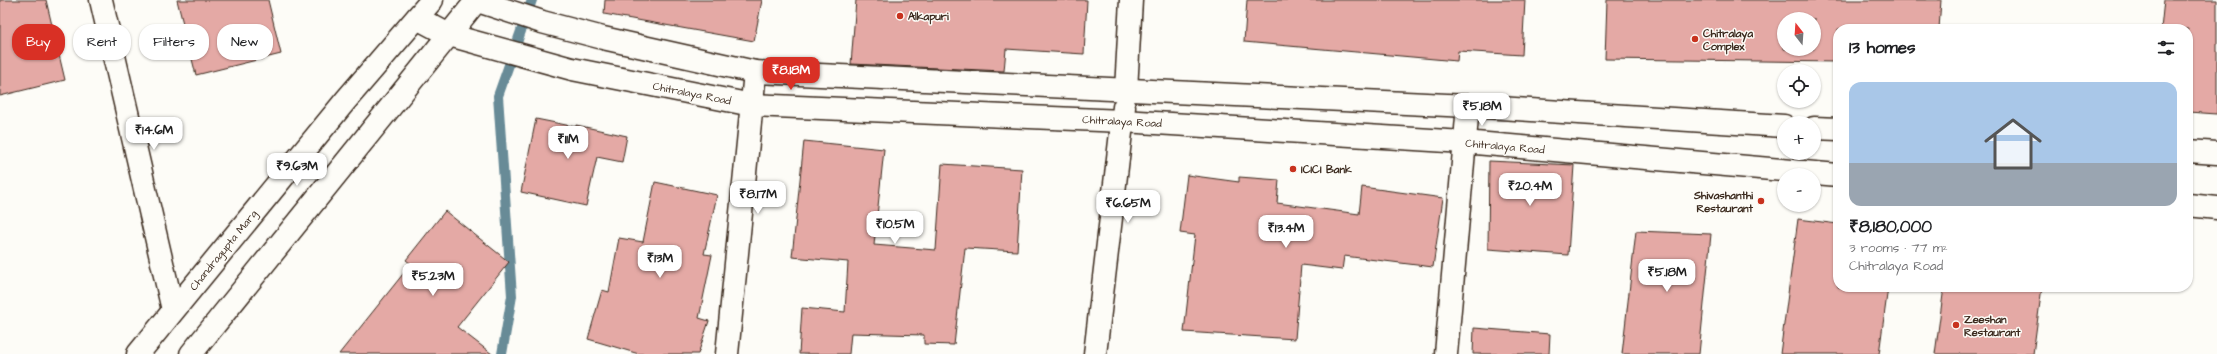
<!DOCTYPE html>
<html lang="en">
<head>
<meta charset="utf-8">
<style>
  :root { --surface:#fff; --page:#f2f2f2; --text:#202124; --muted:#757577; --accent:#d93025 }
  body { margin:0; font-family:"Architects Daughter",sans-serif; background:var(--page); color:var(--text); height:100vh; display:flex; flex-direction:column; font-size:15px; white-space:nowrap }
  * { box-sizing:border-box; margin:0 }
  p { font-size:13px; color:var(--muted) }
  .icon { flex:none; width:22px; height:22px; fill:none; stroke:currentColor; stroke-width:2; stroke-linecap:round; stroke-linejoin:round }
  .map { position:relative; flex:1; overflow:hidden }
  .details { position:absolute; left:1833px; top:24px; width:360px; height:268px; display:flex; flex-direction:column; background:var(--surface); border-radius:16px; box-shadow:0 1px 3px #0004 }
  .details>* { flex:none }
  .guide { position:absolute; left:12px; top:24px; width:380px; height:36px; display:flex; gap:8px }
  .needle { width:26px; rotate:343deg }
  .controls { position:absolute; left:1777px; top:12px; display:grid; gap:8px }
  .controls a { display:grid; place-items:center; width:44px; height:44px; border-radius:50%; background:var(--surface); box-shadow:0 1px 3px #0004; font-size:20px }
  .price { position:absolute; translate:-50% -34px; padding:0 9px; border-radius:8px; background:#fff; color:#222; font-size:13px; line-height:26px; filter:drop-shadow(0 1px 2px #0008) }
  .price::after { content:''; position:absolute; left:50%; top:24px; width:12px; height:9px; margin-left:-6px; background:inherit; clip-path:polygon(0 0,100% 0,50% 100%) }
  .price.active { background:var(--accent); color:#fff }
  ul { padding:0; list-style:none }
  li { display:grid; align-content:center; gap:8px; height:212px; padding:0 16px }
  li span { display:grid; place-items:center; height:124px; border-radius:12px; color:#555 }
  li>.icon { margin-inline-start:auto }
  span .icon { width:72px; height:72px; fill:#fffc; stroke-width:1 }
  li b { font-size:17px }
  h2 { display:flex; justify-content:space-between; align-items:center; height:48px; padding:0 16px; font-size:17px }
  .tag { padding:0 14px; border-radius:16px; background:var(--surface); box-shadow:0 1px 3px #0004; font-size:14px; line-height:36px }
  .tag.active { background:var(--accent); color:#fff }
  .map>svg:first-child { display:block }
</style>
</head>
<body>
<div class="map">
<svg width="2217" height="354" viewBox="0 0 2217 354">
  <rect width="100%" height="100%" fill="#fdfcf7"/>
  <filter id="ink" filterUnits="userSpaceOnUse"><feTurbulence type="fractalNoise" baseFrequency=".025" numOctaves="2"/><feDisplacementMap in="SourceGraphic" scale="8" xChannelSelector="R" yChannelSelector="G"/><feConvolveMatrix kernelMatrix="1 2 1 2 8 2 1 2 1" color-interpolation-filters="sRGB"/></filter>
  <g filter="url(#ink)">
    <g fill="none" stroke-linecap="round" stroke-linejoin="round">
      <path stroke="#688b97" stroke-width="10" d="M502 354 512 296 498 96 532 0"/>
    </g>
    <g fill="#e4a9a5" stroke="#3b2a1e" fill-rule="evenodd">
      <path d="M0 0H46L65 80 0 96Z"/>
      <path d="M177 0H268L281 54 196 75Z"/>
      <path d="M605 0H762L754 41 604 14Z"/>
      <path d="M856 0H1087L1084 54 1006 49 1004 71 851 64Z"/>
      <path d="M1247 0H1525L1522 55 1458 51 1457 61 1244 42Z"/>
      <path d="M1607 0H1941L1939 29H1838V62L1605 59ZM1784 19H1814V49H1784Z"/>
      <path d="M2164 0H2217V114L2188 112V29H2161Z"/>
      <path d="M536 119 576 127V125L627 136 622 162 597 157 586 206 521 192Z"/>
      <path d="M804 141 884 149 874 245 936 250 942 164 1022 169 1017 251 965 248 954 345 924 344V335L851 333 849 354H799L802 308 845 312 848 262 792 257Z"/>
      <path d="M1489 161 1574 165 1568 255 1488 249Z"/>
      <path d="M1187 175 1239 182V177L1279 180 1277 203 1359 214 1362 187 1443 198 1433 267 1344 256 1342 270 1301 265 1295 339 1184 332 1195 235 1180 233Z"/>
      <path d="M655 182 717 195 704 254 712 255 699 318 709 321 698 354H639L588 339 602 290 609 292 619 238 643 242Z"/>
      <path d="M445 211 509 262 457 327 492 354H339L411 264 406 260Z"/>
      <path d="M1798 219 1838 224V287H1888L1879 354H1780Z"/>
      <path d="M1636 231 1711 234 1699 354H1622Z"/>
      <path d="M1944 287H2042L2033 354H1935Z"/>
      <path d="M1474 328 1550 334 1549 354H1473Z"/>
    </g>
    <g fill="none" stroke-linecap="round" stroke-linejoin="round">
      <defs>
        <g id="street">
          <path d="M101 0 173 310"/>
          <path d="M1126 90 1131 0"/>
          <path d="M727 354 755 72"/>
          <path d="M1446 354 1468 106"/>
        </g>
        <g id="secondary">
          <path d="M475 0 542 22 603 38 755 72 1468 106 1784 126"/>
          <path d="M417 18 449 35 572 69 752 105 1123 121 1464 142 1838 175"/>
          <path d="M1814 128 1838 129"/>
          <path d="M2188 151 2217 153"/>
          <path d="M2188 205 2217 208"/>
          <path d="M138 354 346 100 432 0"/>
          <path d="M191 354 477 0"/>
          <path d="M1095 354 1124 107"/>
        </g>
      </defs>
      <use href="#street" stroke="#3b2a1e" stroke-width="25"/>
      <use href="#secondary" stroke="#3b2a1e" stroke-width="25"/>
      <use href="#street" stroke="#fdfcf7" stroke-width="22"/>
      <use href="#secondary" stroke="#fdfcf7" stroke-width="22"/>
    </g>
  </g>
  <g fill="#c8321e" stroke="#fdfcf7" stroke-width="1.5">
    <circle cx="900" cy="16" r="4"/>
    <circle cx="1695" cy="39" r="4"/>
    <circle cx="1293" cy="169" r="4"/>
    <circle cx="1761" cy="201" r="4"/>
    <circle cx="1956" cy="325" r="4"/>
  </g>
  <g text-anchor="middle" stroke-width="3" stroke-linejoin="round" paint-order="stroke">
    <g font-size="11" font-weight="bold" fill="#3b2a1e" stroke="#fdfcf7" text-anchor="start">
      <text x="908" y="20">Alkapuri</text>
      <text x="1703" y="37">Chitralaya<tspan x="1703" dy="13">Complex</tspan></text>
      <text x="1301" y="173">ICICI Bank</text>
      <text x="1753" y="199" text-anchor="end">Shivashanthi<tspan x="1753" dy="13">Restaurant</tspan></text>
      <text x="1964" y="323">Zeeshan<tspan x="1964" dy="13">Restaurant</tspan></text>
    </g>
    <g font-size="11" fill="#3b2a1e" stroke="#fdfcf7">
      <text transform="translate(692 93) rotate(11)" y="4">Chitralaya Road</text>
      <text transform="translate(1122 121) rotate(3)" y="4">Chitralaya Road</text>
      <text transform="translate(1505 146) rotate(5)" y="4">Chitralaya Road</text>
      <text transform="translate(223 250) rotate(-51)" y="4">Chandragupta Marg</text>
    </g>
  </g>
</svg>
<div class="controls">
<a><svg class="needle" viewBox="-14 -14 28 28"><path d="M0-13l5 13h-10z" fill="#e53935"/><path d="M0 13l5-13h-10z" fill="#757577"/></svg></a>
<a><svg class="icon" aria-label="locate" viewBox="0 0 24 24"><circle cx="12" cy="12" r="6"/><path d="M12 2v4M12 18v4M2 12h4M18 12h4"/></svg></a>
<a>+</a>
<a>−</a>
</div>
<b class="price active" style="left:791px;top:91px">₹8.18M</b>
<b class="price" style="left:1482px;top:127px">₹5.18M</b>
<b class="price" style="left:154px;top:151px">₹14.6M</b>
<b class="price" style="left:568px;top:160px">₹11M</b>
<b class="price" style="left:297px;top:187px">₹9.63M</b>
<b class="price" style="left:1530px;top:207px">₹20.4M</b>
<b class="price" style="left:758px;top:215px">₹8.17M</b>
<b class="price" style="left:1128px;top:224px">₹6.65M</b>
<b class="price" style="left:895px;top:245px">₹10.5M</b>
<b class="price" style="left:1286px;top:249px">₹13.4M</b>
<b class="price" style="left:660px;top:279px">₹13M</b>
<b class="price" style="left:1667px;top:293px">₹5.18M</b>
<b class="price" style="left:433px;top:297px">₹5.23M</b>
<div class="guide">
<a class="tag active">Buy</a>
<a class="tag">Rent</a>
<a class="tag">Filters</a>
<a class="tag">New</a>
</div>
<section class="details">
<h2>13 homes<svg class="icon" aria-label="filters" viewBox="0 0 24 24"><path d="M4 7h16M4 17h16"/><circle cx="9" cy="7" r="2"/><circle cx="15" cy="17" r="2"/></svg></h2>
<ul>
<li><span style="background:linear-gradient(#a9c7e8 65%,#9aa5b1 0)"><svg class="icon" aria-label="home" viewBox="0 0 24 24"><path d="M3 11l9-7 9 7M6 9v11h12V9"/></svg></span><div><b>₹8,180,000</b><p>3 rooms · 77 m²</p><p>Chitralaya Road</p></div></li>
</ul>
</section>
</div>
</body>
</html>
